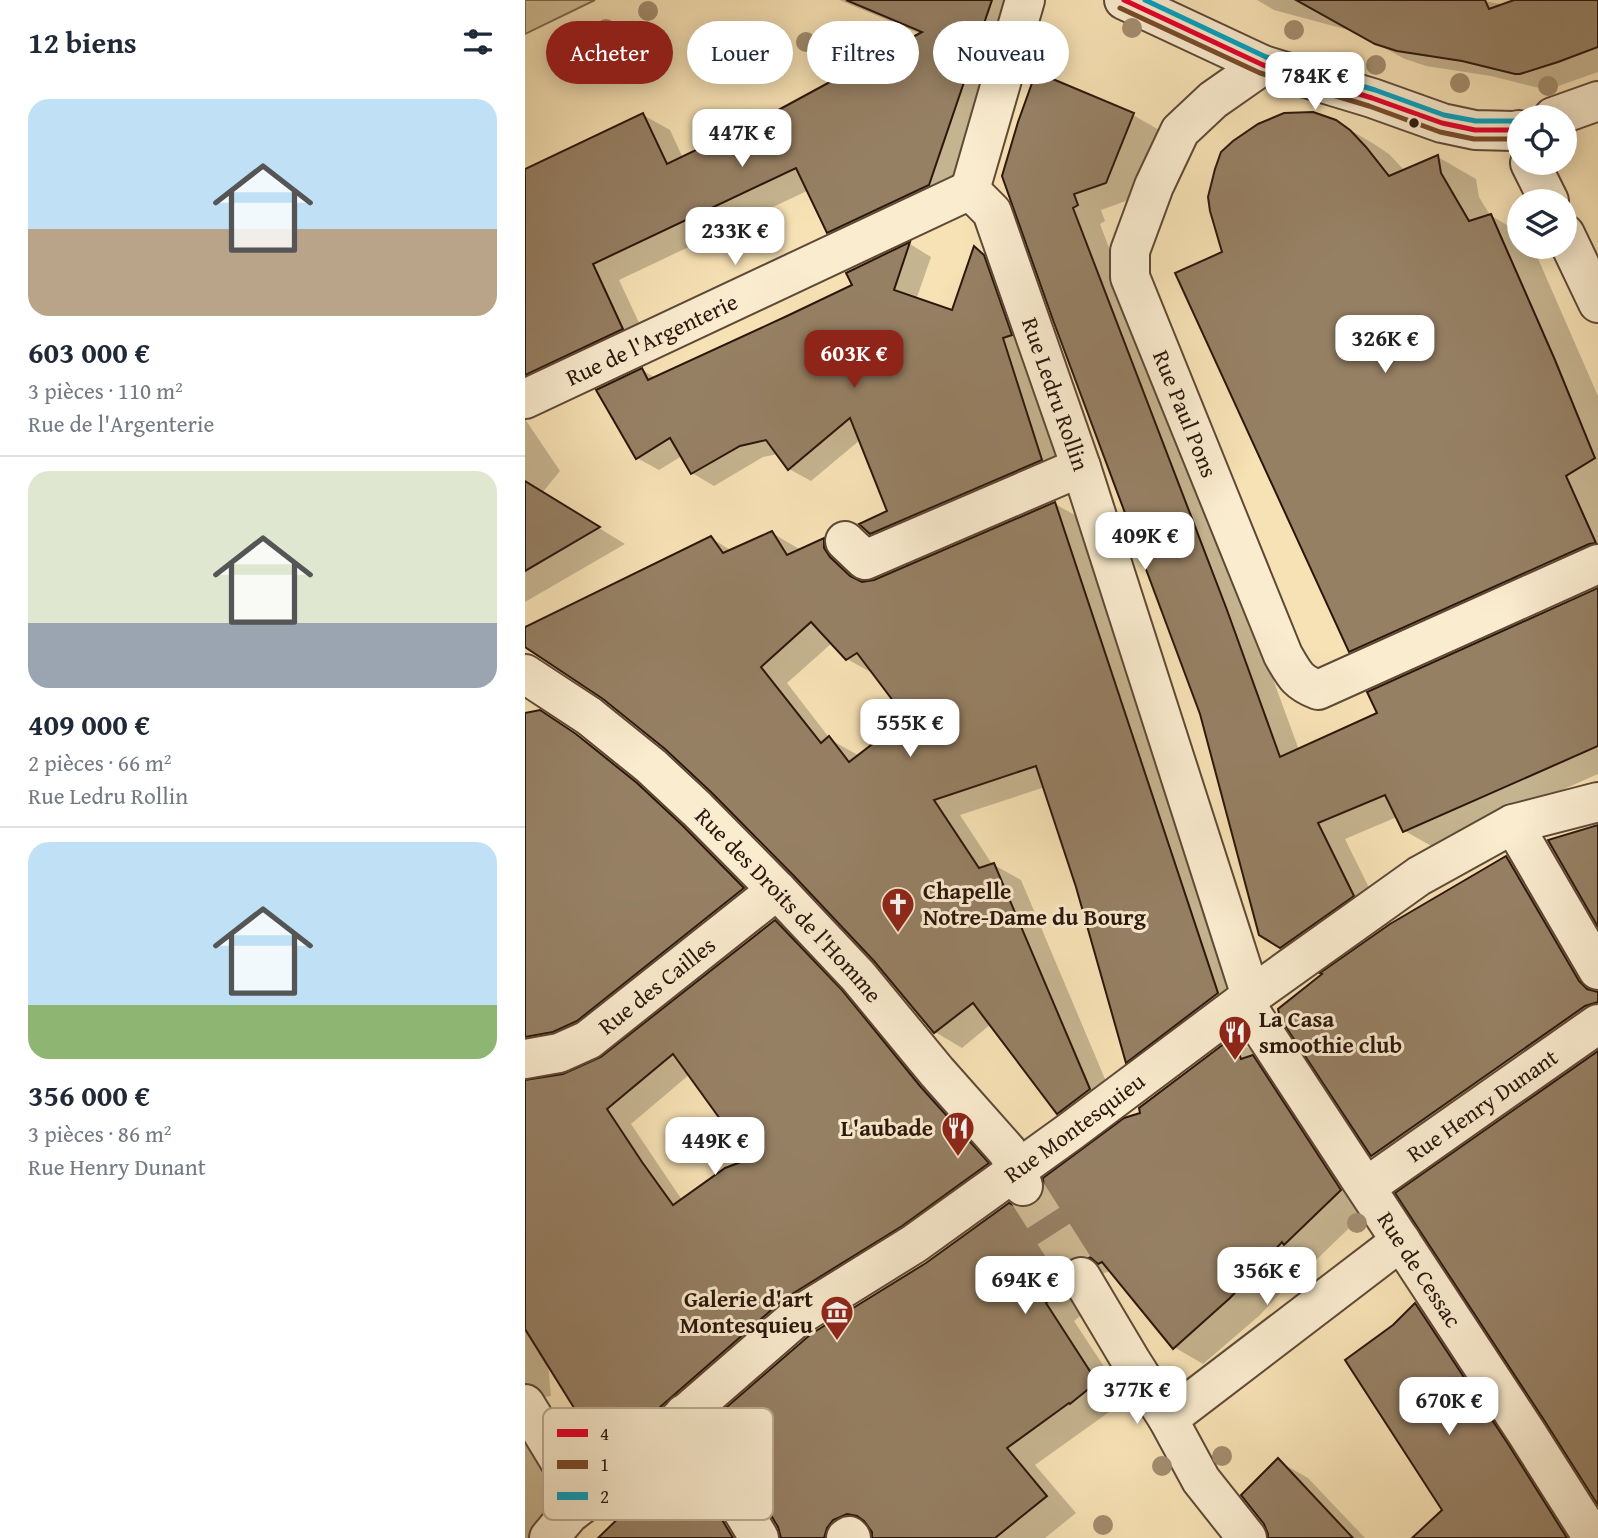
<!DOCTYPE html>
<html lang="fr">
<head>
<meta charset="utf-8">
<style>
  :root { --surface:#fff; --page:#f6f6f7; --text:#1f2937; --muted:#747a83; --line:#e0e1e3; --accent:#8f2418 }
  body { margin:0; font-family:"Gentium Book Plus",serif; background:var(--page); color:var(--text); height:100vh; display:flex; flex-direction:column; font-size:26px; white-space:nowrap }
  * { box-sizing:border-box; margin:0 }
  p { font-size:23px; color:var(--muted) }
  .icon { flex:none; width:38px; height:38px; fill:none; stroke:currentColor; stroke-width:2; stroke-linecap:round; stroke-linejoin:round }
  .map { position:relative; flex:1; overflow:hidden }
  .details { display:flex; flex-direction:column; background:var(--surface); width:525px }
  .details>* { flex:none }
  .hud { position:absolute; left:21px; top:21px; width:665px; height:63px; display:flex; gap:14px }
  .buttons { position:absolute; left:982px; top:105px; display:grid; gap:14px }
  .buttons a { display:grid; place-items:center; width:70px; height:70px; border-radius:50%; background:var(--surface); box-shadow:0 4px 18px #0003; font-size:35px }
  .price { position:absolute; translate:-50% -60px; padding:0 16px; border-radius:14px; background:#fff; color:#222; font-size:23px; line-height:46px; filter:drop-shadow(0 2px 4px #0008) }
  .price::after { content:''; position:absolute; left:50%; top:42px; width:21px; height:16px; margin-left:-10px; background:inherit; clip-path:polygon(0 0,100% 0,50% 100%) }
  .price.active { background:var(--accent); color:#fff }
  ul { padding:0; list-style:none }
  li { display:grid; align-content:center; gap:14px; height:371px; padding:0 28px }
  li+li { border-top:2px solid var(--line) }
  li span { display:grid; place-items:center; height:217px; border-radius:21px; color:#555 }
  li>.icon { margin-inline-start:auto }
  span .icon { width:126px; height:126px; fill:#fffc; stroke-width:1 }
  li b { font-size:30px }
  h2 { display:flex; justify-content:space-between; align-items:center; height:84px; padding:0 28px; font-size:30px }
  .tag { padding:0 24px; border-radius:32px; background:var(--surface); box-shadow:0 4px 18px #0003; font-size:24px; line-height:63px }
  .tag.active { background:var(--accent); color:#fff }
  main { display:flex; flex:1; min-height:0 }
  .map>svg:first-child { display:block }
</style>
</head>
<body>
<main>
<section class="details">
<h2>12 biens<svg class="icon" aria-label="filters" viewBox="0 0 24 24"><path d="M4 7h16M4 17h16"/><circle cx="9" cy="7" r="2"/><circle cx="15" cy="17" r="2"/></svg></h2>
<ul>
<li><span style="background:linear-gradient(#bfe0f5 60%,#b9a48a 0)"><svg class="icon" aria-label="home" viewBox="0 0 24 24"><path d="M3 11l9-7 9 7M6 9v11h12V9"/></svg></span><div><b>603 000 €</b><p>3 pièces · 110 m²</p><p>Rue de l'Argenterie</p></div></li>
<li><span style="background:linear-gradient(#dfe7d0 70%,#9aa5b1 0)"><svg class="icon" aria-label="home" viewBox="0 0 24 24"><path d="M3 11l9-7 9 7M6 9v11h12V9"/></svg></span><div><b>409 000 €</b><p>2 pièces · 66 m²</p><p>Rue Ledru Rollin</p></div></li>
<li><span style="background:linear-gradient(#bfe0f5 75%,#8fb573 0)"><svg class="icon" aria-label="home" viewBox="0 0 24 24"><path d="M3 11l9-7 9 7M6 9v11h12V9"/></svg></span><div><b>356 000 €</b><p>3 pièces · 86 m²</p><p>Rue Henry Dunant</p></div></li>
</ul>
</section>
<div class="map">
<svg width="1073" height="1538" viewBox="0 0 1073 1538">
  <rect width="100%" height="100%" fill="#f7e2b5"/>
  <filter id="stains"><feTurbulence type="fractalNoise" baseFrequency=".00286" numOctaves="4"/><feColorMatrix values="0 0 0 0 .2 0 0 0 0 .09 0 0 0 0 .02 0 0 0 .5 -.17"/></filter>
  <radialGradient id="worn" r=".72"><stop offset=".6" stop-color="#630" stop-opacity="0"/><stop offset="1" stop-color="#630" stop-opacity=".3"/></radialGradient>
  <path fill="#d4bf98" stroke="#806a52" stroke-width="2" d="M0 0H70L0 34Z"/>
  <g fill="#0003" fill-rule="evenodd">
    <path d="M314 0H482L431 200 331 247 303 232 284 190 94 280 124 344 0 410V171L118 115 145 130 158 158 247 116 396 34Z"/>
    <path d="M732 0H951L982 5 995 0H1073V72L1022 90 966 76 901 66 880 59 827 31 749 10Z"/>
    <path d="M608 115 636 131 609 198 576 210 580 221 575 224 729 627 774 750 854 714 1073 590V774L908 847 880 831 872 817 820 839 856 912 784 963 756 947 677 713 479 176Z"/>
    <path d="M810 121 849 144 864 154 880 171 913 157 951 179 954 197 965 215 994 232V247H1008L1073 396V578L864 673 826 651 699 253Z"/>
    <path d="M385 244 406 257 391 300 428 312 450 248 472 261 538 472 368 546 346 533 364 512 335 440 286 481 264 469 253 454 238 457 189 486 167 473 157 456 134 470 112 458 117 370 131 378 329 286 323 273Z"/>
    <path d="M0 419 35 471 17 493 100 544 0 602Z"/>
    <path d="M530 504 557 519 719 1009 629 1077 602 1061 553 887 520 787 435 815 467 864 496 880 591 1105 561 1128 534 1112 466 1024 437 1048 410 1032 350 960 269 874 141 748 77 696 0 645V627L186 538 207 551 247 533 276 550 299 540 325 556 331 574 341 583 348 582ZM307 643 322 659 349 674 384 718 334 757 331 754 306 740 262 683Z"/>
    <path d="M15 712 76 750 136 799 243 903 3 1077 5 1082 39 1076 73 1061 250 922 275 936 487 1178 402 1239 104 1469 80 1455 23 1363 26 1396 14 1398 28 1441 42 1538H0V715ZM165 1074 227 1160 157 1200 106 1124Z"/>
    <path d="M981 858 1009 874 1073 983V1033L876 1171 848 1155 757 1017Z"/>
    <path d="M708 1039 737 1056 845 1208 790 1261 787 1259 735 1315 678 1364 649 1347 586 1271 576 1274 567 1307 549 1321 601 1400 510 1465 551 1513 520 1538H349V1532L337 1538H258L494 1209 505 1208Z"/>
    <path d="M890 1305 920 1322 1059 1538H890L920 1510 869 1326Z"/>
    <path d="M154 1451 184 1468 227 1538H101L112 1503Z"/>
    <path d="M753 1461 783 1478 840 1538H745Z"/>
  </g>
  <g fill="#968064" stroke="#2c160c" stroke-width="2" fill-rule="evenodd">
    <path d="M321 0H467L404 185 302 233 271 168 68 264 98 329 0 375V169L118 113 142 164 246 114 397 32Z"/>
    <path d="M771 0H960L964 9 989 0H1073V47L1033 62 995 74H990L937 61 872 51 850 44Z"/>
    <path d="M511 72 609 113 581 183 549 194 553 205 548 208 702 610 755 757 852 713 842 692 1073 588V746L878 832 860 795 793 823 829 896 755 948 734 935 675 714 528 320 477 176 493 122Z"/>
    <path d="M788 112 811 120 825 130 841 147 864 176 913 155 916 173 944 221 966 214 1030 360 1070 458 1041 476 1071 543 1064 544 824 652 650 273 697 252 685 211 683 197 690 169 696 152 708 141 733 124 759 113Z"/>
    <path d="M385 242 369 290 427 310 449 246 459 255 487 335 478 338 517 460 345 534 334 524 362 511 325 418 263 470 241 440 215 446 166 474 145 438 111 459 71 390 117 368 123 380 262 316 327 285 321 273Z"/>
    <path d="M0 481 75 527 0 571Z"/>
    <path d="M530 502 693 993 601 1063 551 887 511 766 409 800 454 868 469 863 565 1089 532 1114 448 1003 409 1033 349 961 268 875 187 793 140 749 78 699 0 647V627L186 536 198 553 247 531 262 555 299 538V548L305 557 325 576 337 582 349 580ZM286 622 321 660 332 653 381 718 324 762 304 736 296 743 236 667Z"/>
    <path d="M15 710 51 734 112 783 157 825 219 888 52 1021 28 1032 0 1037V713Z"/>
    <path d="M1073 825V927L1023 840Z"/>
    <path d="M981 856 1054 981 1062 989 1073 992V1002L1060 1006 846 1156 755 1018 753 1009 797 974 795 973 865 924Z"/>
    <path d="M250 920 317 990 395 1086 464 1163 377 1226 259 1299 79 1456 0 1329V1080L38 1074 76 1057ZM148 1054 224 1159 200 1168 148 1205 117 1162 82 1109Z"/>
    <path d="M708 1037 716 1059 728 1055 816 1190 759 1245 757 1242 705 1298 648 1349 577 1262 573 1264 566 1258 556 1255 544 1259 537 1267 534 1277 538 1290 521 1303 572 1382 545 1404 544 1403 482 1448 522 1496 470 1538H347V1532L339 1521 332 1516 322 1514 308 1520 302 1528 299 1538H256L253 1527 188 1419 286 1334 401 1263 484 1203 495 1208 505 1207 514 1201 519 1191 518 1178 599 1118 615 1113 614 1108Z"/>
    <path d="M1073 1051V1505L1019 1420 870 1193Z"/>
    <path d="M890 1303 983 1444 1042 1538H887L917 1510 820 1360 868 1325Z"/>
    <path d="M154 1448 208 1538H73L109 1503 103 1493Z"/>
    <path d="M753 1458 828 1538H743V1534L739 1524 716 1495Z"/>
  </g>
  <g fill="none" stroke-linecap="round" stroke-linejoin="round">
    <path stroke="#ceb993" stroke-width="38" stroke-dasharray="38 19" stroke-linecap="butt" d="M498 1186 556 1277"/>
    <defs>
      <g id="minor">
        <path d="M599 0 738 65 847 98 917 123 950 130 989 131 994 130"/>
        <path id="s1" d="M738 65 688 100 655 131 629 186 605 251V277L758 655C769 674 772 682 793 690L1073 564"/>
        <path d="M1028 117 1073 101"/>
        <path d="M1005 163 1024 201"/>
        <path id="s2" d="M445 190 467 212 556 467 726 996"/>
        <path d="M445 190 500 0"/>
        <path d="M1040 234 1073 303"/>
        <path id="s3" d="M0 399 445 190"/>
        <path d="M320 541 340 560 556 467"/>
        <path id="s4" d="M0 674 64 716 126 766 172 809 252 890 333 976 412 1072 482 1151 492 1169 498 1186"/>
        <path d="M988 824 1073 970"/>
        <path id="s5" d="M719 1002 1001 1432 1068 1538"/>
        <path id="s6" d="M0 1059 34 1053 63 1040 252 890"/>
        <path id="s7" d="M841 1187 1073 1024"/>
        <path d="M556 1277 606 1361 643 1419 676 1480 722 1538"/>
        <path d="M0 1404 39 1468 57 1504 44 1514 24 1538"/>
        <path d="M159 1414 234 1538"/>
        <path d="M643 1419 876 1241"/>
        <path id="s8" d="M57 1504 273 1316 389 1244 546 1131 726 996 894 876 988 824 1073 802"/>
        <path d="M321 1538 324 1536 326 1538"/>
      </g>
    </defs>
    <use href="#minor" stroke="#5f4936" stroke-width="42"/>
    <use href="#minor" stroke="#faeccf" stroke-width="38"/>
    <defs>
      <path id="bus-1" d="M599 0 738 65 847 98 917 123 950 130H994"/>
      <path id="bus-2" d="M595 8 735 73 844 106 915 132 949 139H994"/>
      <path id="bus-3" d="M620 0 741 57 850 90 919 115 951 121H992"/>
    </defs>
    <use href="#bus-1" stroke="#faeccf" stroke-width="10"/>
    <use href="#bus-2" stroke="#faeccf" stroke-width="10"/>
    <use href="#bus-3" stroke="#faeccf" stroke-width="10"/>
    <use href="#bus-1" stroke="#e4002b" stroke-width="5"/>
    <use href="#bus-2" stroke="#7a4b2a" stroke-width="5"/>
    <use href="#bus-3" stroke="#02a2c4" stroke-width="5"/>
  </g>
  <g fill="#a38e6f">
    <circle cx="123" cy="11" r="10"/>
    <circle cx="607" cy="28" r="10"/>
    <circle cx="81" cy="29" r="10"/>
    <circle cx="769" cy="30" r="10"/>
    <circle cx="281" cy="42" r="10"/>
    <circle cx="176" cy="60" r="10"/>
    <circle cx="851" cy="65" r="10"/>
    <circle cx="935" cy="83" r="10"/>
    <circle cx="1023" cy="86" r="10"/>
    <circle cx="832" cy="1223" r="10"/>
    <circle cx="648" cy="1381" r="10"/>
    <circle cx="697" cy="1456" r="10"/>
    <circle cx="637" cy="1466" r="10"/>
    <circle cx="578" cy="1525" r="10"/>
  </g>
  <defs>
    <symbol id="church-pin" viewBox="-11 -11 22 30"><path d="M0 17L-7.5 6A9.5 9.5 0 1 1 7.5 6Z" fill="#8f2418" stroke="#faeccf"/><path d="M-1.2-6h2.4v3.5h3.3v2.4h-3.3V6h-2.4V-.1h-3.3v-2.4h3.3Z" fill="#fff"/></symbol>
    <symbol id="restaurant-pin" viewBox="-11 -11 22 30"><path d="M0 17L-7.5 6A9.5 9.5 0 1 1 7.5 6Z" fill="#8f2418" stroke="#faeccf"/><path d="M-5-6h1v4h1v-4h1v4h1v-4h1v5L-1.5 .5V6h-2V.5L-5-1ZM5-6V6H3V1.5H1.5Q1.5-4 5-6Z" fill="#fff"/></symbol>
    <symbol id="museum-pin" viewBox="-11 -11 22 30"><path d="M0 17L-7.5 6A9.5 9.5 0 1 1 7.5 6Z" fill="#8f2418" stroke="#faeccf"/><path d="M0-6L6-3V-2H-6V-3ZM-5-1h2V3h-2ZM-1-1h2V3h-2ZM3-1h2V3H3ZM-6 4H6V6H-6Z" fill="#fff"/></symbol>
  </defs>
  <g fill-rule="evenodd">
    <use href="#church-pin" x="354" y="885" width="38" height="52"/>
    <use href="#restaurant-pin" x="691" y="1013" width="38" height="52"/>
    <use href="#restaurant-pin" x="414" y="1109" width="38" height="52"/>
    <use href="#museum-pin" x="293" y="1293" width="38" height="52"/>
  </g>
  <circle fill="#2c160c" stroke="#faeccf" stroke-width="2.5" cx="889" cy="123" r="6"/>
  <g text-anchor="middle" stroke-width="6" stroke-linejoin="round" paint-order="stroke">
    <g font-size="23" fill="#2c160c" stroke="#faeccf">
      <text dy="8" stroke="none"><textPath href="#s3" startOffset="140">Rue de l'Argenterie</textPath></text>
      <text dy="8" stroke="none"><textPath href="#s2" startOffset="224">Rue Ledru Rollin</textPath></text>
      <text dy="8" stroke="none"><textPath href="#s1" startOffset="410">Rue Paul Pons</textPath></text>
      <text dy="8" stroke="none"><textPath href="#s4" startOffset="352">Rue des Droits de l'Homme</textPath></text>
      <text dy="8" stroke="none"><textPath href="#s6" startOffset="154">Rue des Cailles</textPath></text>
      <text dy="8" stroke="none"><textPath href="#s7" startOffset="142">Rue Henry Dunant</textPath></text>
      <text dy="8" stroke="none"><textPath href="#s8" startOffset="621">Rue Montesquieu</textPath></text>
      <text dy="8" stroke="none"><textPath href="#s5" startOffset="320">Rue de Cessac</textPath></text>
    </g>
    <g font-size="23" font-weight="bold" fill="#2c160c" stroke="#faeccf" text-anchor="start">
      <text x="398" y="899">Chapelle<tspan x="398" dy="26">Notre-Dame du Bourg</tspan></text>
      <text x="734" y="1027">La Casa<tspan x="734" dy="26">smoothie club</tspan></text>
      <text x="408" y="1136" text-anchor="end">L'aubade</text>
      <text x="288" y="1307" text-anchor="end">Galerie d'art<tspan x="288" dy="26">Montesquieu</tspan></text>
    </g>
  </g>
  <rect x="18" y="1408" width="230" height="112" rx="10" fill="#faeccf" stroke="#bcac94" stroke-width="2"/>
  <rect x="32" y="1429" width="31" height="8" fill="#e4002b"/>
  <rect x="32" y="1460" width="31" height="9" fill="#7a4b2a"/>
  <rect x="32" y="1492" width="31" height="8" fill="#02a2c4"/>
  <g font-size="19" fill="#2c160c">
    <text x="75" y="1440">4</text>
    <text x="75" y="1471">1</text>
    <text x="75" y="1503">2</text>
  </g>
  <rect width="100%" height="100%" filter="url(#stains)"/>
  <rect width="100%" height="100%" fill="url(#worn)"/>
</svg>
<div class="buttons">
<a><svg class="icon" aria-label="locate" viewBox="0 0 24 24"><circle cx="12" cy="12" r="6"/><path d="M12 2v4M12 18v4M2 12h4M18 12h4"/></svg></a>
<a><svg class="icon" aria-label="layers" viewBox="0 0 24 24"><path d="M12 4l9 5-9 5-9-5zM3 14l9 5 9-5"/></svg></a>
</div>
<b class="price" style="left:790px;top:112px">784K €</b>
<b class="price" style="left:217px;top:169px">447K €</b>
<b class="price" style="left:210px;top:267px">233K €</b>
<b class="price" style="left:860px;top:375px">326K €</b>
<b class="price active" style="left:329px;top:390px">603K €</b>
<b class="price" style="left:620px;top:572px">409K €</b>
<b class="price" style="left:385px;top:759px">555K €</b>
<b class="price" style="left:190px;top:1177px">449K €</b>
<b class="price" style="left:742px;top:1307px">356K €</b>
<b class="price" style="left:500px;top:1316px">694K €</b>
<b class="price" style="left:612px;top:1426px">377K €</b>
<b class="price" style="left:924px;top:1437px">670K €</b>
<div class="hud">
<a class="tag active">Acheter</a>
<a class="tag">Louer</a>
<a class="tag">Filtres</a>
<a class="tag">Nouveau</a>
</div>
</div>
</main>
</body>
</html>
